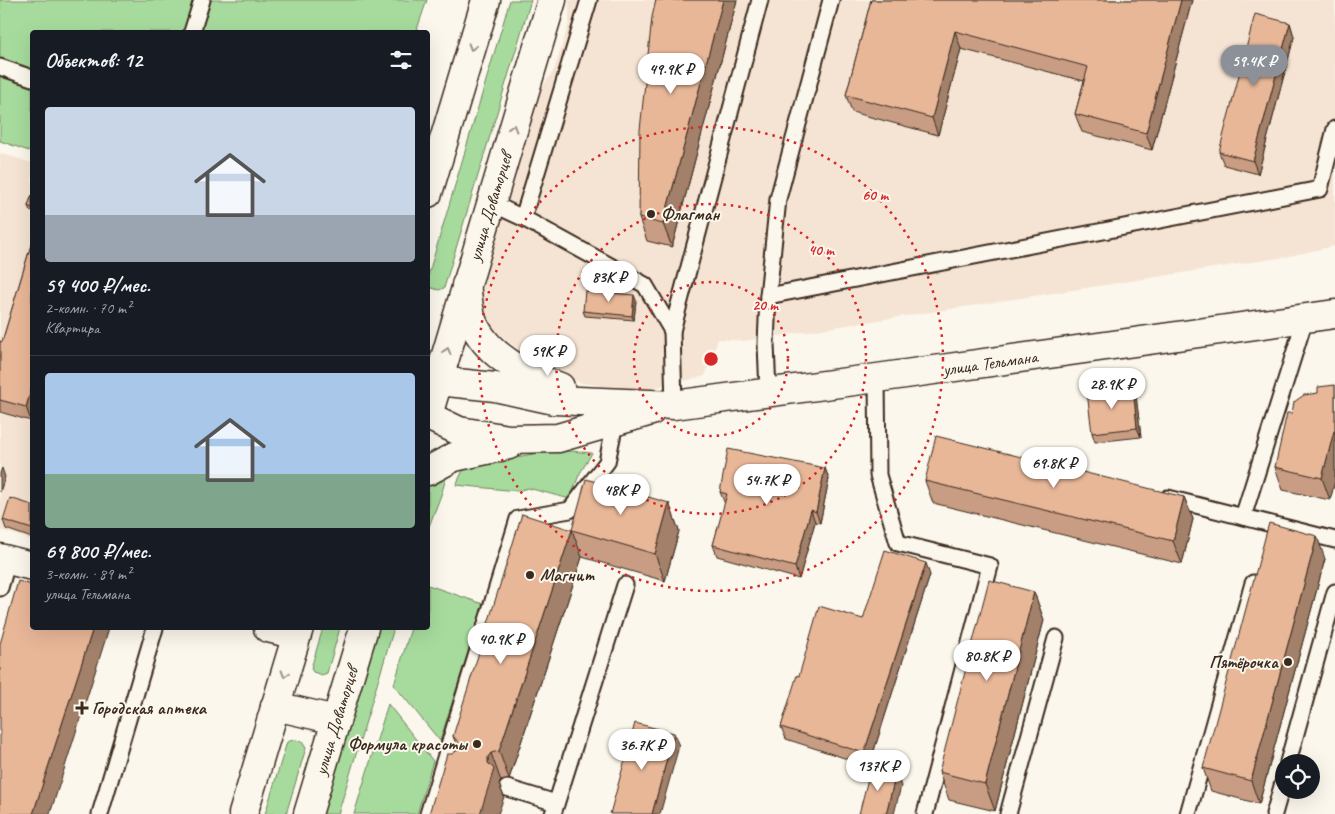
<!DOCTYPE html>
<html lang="ru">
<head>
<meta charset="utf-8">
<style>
  :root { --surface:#171b24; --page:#242831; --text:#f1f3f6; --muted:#9ea1a6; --line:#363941; --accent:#8c9099 }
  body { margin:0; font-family:Caveat,sans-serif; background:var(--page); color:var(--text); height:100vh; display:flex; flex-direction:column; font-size:19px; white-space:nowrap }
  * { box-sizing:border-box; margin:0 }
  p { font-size:16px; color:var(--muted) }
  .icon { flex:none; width:28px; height:28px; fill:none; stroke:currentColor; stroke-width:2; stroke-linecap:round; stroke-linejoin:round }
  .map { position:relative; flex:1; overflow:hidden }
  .details { position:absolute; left:30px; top:30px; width:400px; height:600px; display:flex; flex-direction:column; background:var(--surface); border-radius:5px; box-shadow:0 5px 20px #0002 }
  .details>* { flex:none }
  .controls { position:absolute; left:1275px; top:754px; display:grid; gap:10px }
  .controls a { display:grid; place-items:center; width:45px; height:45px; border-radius:50%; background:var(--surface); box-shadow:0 5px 20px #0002; font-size:25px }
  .price { position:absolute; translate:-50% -42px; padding:0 11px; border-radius:18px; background:#fff; color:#222; font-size:16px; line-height:32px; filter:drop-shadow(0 1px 2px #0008) }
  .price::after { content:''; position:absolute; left:50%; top:30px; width:15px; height:11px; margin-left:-8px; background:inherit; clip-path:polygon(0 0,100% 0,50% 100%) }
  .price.on { background:var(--accent); color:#fff }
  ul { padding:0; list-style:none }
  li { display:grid; align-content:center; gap:10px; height:265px; padding:0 15px }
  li+li { border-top:1px solid var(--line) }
  li span { display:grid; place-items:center; height:155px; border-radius:5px; color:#555 }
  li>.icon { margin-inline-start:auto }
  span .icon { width:90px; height:90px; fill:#fffc; stroke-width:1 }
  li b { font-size:21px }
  h2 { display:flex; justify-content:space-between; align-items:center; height:60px; padding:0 15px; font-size:21px }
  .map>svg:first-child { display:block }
</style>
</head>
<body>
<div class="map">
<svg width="1335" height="814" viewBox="0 0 1335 814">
  <rect width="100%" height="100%" fill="#fbf7ec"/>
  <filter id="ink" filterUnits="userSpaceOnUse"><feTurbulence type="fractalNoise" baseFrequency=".02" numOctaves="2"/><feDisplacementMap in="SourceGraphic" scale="10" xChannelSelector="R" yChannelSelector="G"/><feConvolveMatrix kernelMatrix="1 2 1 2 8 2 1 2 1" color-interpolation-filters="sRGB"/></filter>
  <g filter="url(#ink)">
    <g fill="#f5e4d3">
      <path d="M569 0H1335V246L1285 257 744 341 718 339 705 376 648 389 635 391 582 383 552 371 520 351 493 329 480 311 477 294 534 99 554 70 569 23Z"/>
      <path d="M0 153 32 163V540L0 530Z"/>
    </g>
    <g fill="#a7db9d" stroke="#71825e">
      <path d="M0 0H427L416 32H32V152L0 141Z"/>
      <path d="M510 0H531L444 288 439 290 428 287V276Z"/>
      <path d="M559 450 592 453 579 475 570 499 528 488 517 491 456 485 464 468 503 459Z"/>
      <path d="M449 468 441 495 428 529V481Z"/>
      <path d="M428 585 483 604 440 741 394 685 411 628H428Z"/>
      <path d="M323 628H340L327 673 322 675 313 672 311 668Z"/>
      <path d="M376 628H394L338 814H322Z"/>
      <path d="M388 704 433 761 417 814H354Z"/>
      <path d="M293 740 302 742 306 748 286 814H265L287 742Z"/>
    </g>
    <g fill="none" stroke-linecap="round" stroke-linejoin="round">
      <defs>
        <g id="service">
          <path d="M192 32 202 0"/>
          <path d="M0 67 32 78"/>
          <path d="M491 203 523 218 645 285 672 331"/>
          <path d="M523 218 589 0"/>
          <path d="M768 296 1320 189 1335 129"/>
          <path d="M877 378 878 475 898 543 990 566 925 814"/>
          <path d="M768 392 766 344 768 296 778 199 831 0"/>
          <path d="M674 405 672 331 760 0"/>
          <path d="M1168 498 1335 540"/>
          <path d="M1243 517 1305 319"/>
          <path d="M0 588 8 560"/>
          <path d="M1288 762 1335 592"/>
          <path d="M507 788 556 803"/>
          <path d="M100 814 155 628"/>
          <path d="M428 814 518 519 570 510 607 462 615 423"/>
          <path d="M553 814 625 585"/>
          <path d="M1008 814 1056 638"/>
          <path d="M1188 814 1253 583"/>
          <path d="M1274 814 1284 779"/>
        </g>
        <g id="minor">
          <path d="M0 558 32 566"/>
          <path d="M268 628 296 635"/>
        </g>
        <g id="tertiary">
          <path d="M466 285C468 296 468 309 472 320 486 356 526 375 560 387"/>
          <path d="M428 383 438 381 495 387 554 400 674 405 877 378 1335 314"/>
          <path d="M428 416 459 431 509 439 558 438 651 411"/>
          <path d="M428 471 454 457 509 445"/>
        </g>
        <g id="primary">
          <path d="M428 193 486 0"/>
          <path d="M428 415 552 0"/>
          <path d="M275 706 336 720"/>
          <path d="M243 814 299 628"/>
          <path d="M308 814 364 628"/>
        </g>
      </defs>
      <use href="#service" stroke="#3b2a1e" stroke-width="19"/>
      <use href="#minor" stroke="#3b2a1e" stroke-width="31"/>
      <use href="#tertiary" stroke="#3b2a1e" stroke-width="31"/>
      <use href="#primary" stroke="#3b2a1e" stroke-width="31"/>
      <use href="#service" stroke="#fbf7ec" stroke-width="15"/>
      <use href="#minor" stroke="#fbf7ec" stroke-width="28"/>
      <use href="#tertiary" stroke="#fbf7ec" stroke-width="28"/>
      <use href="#primary" stroke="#fbf7ec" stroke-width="28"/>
    </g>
    <g fill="#c89d83" stroke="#3b2a1e">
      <path d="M656 0H737L672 247 647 241 639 218Z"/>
      <path d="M871 0H1192L1152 150 1082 132 1075 114 1084 81 961 49 938 135 852 112 846 95Z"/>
      <path d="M1290 23 1294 37 1258 174 1224 165 1219 152Z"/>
      <path d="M32 195V212L30 211 28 206Z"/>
      <path d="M31 245V421L0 412V341L2 342Z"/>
      <path d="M636 300 634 320 585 316 583 311Z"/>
      <path d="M1335 385V481L1330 500 1283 490 1275 467 1292 413 1318 393Z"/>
      <path d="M1136 396 1141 437 1095 442 1092 433Z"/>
      <path d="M825 468 829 479 820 523 815 522 799 579 717 556 713 545 725 504 720 492Z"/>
      <path d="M925 481 1184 497 1193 519 1182 564 933 503Z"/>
      <path d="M669 503 679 531 665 581 582 557 509 779 501 781 499 784 504 797 452 754 458 750 453 736 572 530Z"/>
      <path d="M32 505V538L6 529 3 520Z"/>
      <path d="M1325 559 1259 804 1211 791 1203 768Z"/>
      <path d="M930 575 869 766 786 739 781 727 799 676 863 619Z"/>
      <path d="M1034 592 1044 620 995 811 949 800 939 772Z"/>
    </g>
    <g fill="#a2806a" stroke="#3b2a1e">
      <path d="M723 0H737L672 247 663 224Z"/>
      <path d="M1181 0H1192L1152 150 1146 133Z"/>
      <path d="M1290 23 1294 37 1258 174 1253 161Z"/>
      <path d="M955 31 961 49 938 135 932 118Z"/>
      <path d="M634 295 636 300 634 320 632 316Z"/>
      <path d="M32 387V417L31 421 26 407Z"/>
      <path d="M1133 387 1136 396 1141 437 1137 428Z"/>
      <path d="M1334 431 1335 434V481L1330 500 1322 478Z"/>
      <path d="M2 468 5 477 0 492V473Z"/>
      <path d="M825 468 829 479 820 523 816 512Z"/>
      <path d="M1184 497 1193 519 1182 564 1173 541Z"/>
      <path d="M669 503 679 531 665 581 655 554Z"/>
      <path d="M811 510 815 522 799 579 795 567Z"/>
      <path d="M572 530 582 557 509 779 499 751Z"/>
      <path d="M1317 536 1325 559 1259 804 1251 781Z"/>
      <path d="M926 563 930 575 869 766 864 753Z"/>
      <path d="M1034 592 1044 620 995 811 985 784Z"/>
      <path d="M93 628H109L50 814H33Z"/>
      <path d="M674 733 679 746 660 814H652Z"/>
      <path d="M491 753 501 781 499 784 504 797 498 814H480L488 763V757Z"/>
      <path d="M896 773 901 786 894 814H886Z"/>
    </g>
    <g fill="#e8b798" stroke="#3b2a1e">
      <path d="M656 0H723L663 224 639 218 640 130 652 17Z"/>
      <path d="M871 0H1181L1146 133 1075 114 1088 67 955 31 932 118 846 95Z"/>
      <path d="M1255 14 1290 23 1253 161 1219 152Z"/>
      <path d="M32 195V208L28 206Z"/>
      <path d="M31 245H32V387L26 407 0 400V341L2 342Z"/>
      <path d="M585 291 634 295 632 316 583 311Z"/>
      <path d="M1335 385V431H1334L1322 478 1275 467 1287 413H1292L1294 402 1304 395 1318 393V387Z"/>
      <path d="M1133 387 1137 428 1092 433 1087 392Z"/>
      <path d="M936 436 1184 497 1173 541 925 481Z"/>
      <path d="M728 449 825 468 816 512 811 510 795 567 713 545 727 494 720 492Z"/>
      <path d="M586 479 669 503 655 554 572 530Z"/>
      <path d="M10 498 32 505V529L3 520Z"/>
      <path d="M522 514 572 530 499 751 491 753 488 757V763L494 769 480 814H429L447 754H452L459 749V743L453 736Z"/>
      <path d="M1269 523 1317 536 1251 781 1203 768Z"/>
      <path d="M885 550 926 563 864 753 781 727 797 675 799 676 819 606 863 619Z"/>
      <path d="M989 580 1034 592 985 784 939 772Z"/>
      <path d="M18 581 32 585V628H93L33 814H0V644Z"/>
      <path d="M635 723 674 733 652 814H610Z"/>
      <path d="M871 767 896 773 886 814H859Z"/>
    </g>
    <defs><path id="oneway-chevron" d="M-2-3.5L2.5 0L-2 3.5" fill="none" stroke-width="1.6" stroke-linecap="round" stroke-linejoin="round" transform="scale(1.25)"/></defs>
    <g stroke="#9b9085">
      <use href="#oneway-chevron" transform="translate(472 47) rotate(107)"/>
      <use href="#oneway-chevron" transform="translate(513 128) rotate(-73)"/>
      <use href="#oneway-chevron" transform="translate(447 351) rotate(-73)"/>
      <use href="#oneway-chevron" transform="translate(285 674) rotate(106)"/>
    </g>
  </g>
  <g fill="none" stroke="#d62828" stroke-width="2.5" stroke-dasharray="2.5 5">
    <circle cx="711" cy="359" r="77"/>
    <circle cx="711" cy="359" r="155"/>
    <circle cx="711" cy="359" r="232"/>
  </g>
  <g fill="#3b2a1e" stroke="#fbf7ec" stroke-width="2">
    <circle cx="651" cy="214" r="5"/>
    <circle cx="530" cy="575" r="5"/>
    <circle cx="1288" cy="662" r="5"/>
    <path d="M79.5 700.5h5v5h5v5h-5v5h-5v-5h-5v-5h5z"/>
    <circle cx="477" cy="744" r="5"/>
  </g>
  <g text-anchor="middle" stroke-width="4" stroke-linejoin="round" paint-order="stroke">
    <g font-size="18" fill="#3b2a1e" stroke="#fbf7ec">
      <text transform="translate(490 207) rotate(-73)" y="6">улица Доваторцев</text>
      <text transform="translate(990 363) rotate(-8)" y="6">улица Тельмана</text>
      <text transform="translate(336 721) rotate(-73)" y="6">улица Доваторцев</text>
    </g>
    <g font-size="18" font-weight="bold" fill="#3b2a1e" stroke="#fbf7ec" text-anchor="start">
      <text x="661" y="220">Флагман</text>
      <text x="540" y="581">Магнит</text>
      <text x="1278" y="668" text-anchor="end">Пятёрочка</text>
      <text x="92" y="714">Городская аптека</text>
      <text x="467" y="750" text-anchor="end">Формула красоты</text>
    </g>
  </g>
  <circle cx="711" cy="359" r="8" fill="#d62828" stroke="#fbf7ec" stroke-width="2.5"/>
  <g font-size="15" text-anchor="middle" font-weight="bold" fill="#d62828" stroke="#fbf7ec" stroke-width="4" stroke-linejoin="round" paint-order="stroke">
    <text x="875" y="200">60 m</text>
    <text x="821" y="255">40 m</text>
    <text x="765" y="310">20 m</text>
  </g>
</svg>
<div class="controls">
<a><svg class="icon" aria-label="locate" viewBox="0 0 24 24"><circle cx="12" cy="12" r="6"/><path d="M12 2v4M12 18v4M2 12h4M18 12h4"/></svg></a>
</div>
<b class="price on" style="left:1254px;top:87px">59.4K ₽</b>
<b class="price" style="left:671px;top:95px">49.9K ₽</b>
<b class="price" style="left:609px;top:303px">83K ₽</b>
<b class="price" style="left:548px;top:377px">59K ₽</b>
<b class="price" style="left:1112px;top:410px">28.9K ₽</b>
<b class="price" style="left:1054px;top:489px">69.8K ₽</b>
<b class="price" style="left:767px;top:506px">54.7K ₽</b>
<b class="price" style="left:621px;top:516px">48K ₽</b>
<b class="price" style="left:501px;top:665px">40.9K ₽</b>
<b class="price" style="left:987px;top:682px">80.8K ₽</b>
<b class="price" style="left:642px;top:771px">36.7K ₽</b>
<b class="price" style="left:878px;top:792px">137K ₽</b>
<section class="details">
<h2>Объектов: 12<svg class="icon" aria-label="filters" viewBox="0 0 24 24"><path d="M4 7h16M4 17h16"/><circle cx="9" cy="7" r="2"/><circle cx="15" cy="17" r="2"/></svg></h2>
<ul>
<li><span style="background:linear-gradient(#c9d6e8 70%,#9aa5b1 0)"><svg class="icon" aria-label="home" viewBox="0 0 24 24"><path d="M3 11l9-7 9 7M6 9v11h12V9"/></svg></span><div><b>59 400 ₽/мес.</b><p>2-комн. · 70 m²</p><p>Квартира</p></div></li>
<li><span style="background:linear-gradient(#a9c7e8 65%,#7fa58c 0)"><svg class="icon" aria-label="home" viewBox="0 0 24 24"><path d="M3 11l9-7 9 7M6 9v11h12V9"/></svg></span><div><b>69 800 ₽/мес.</b><p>3-комн. · 89 m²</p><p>улица Тельмана</p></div></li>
</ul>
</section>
</div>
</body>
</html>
